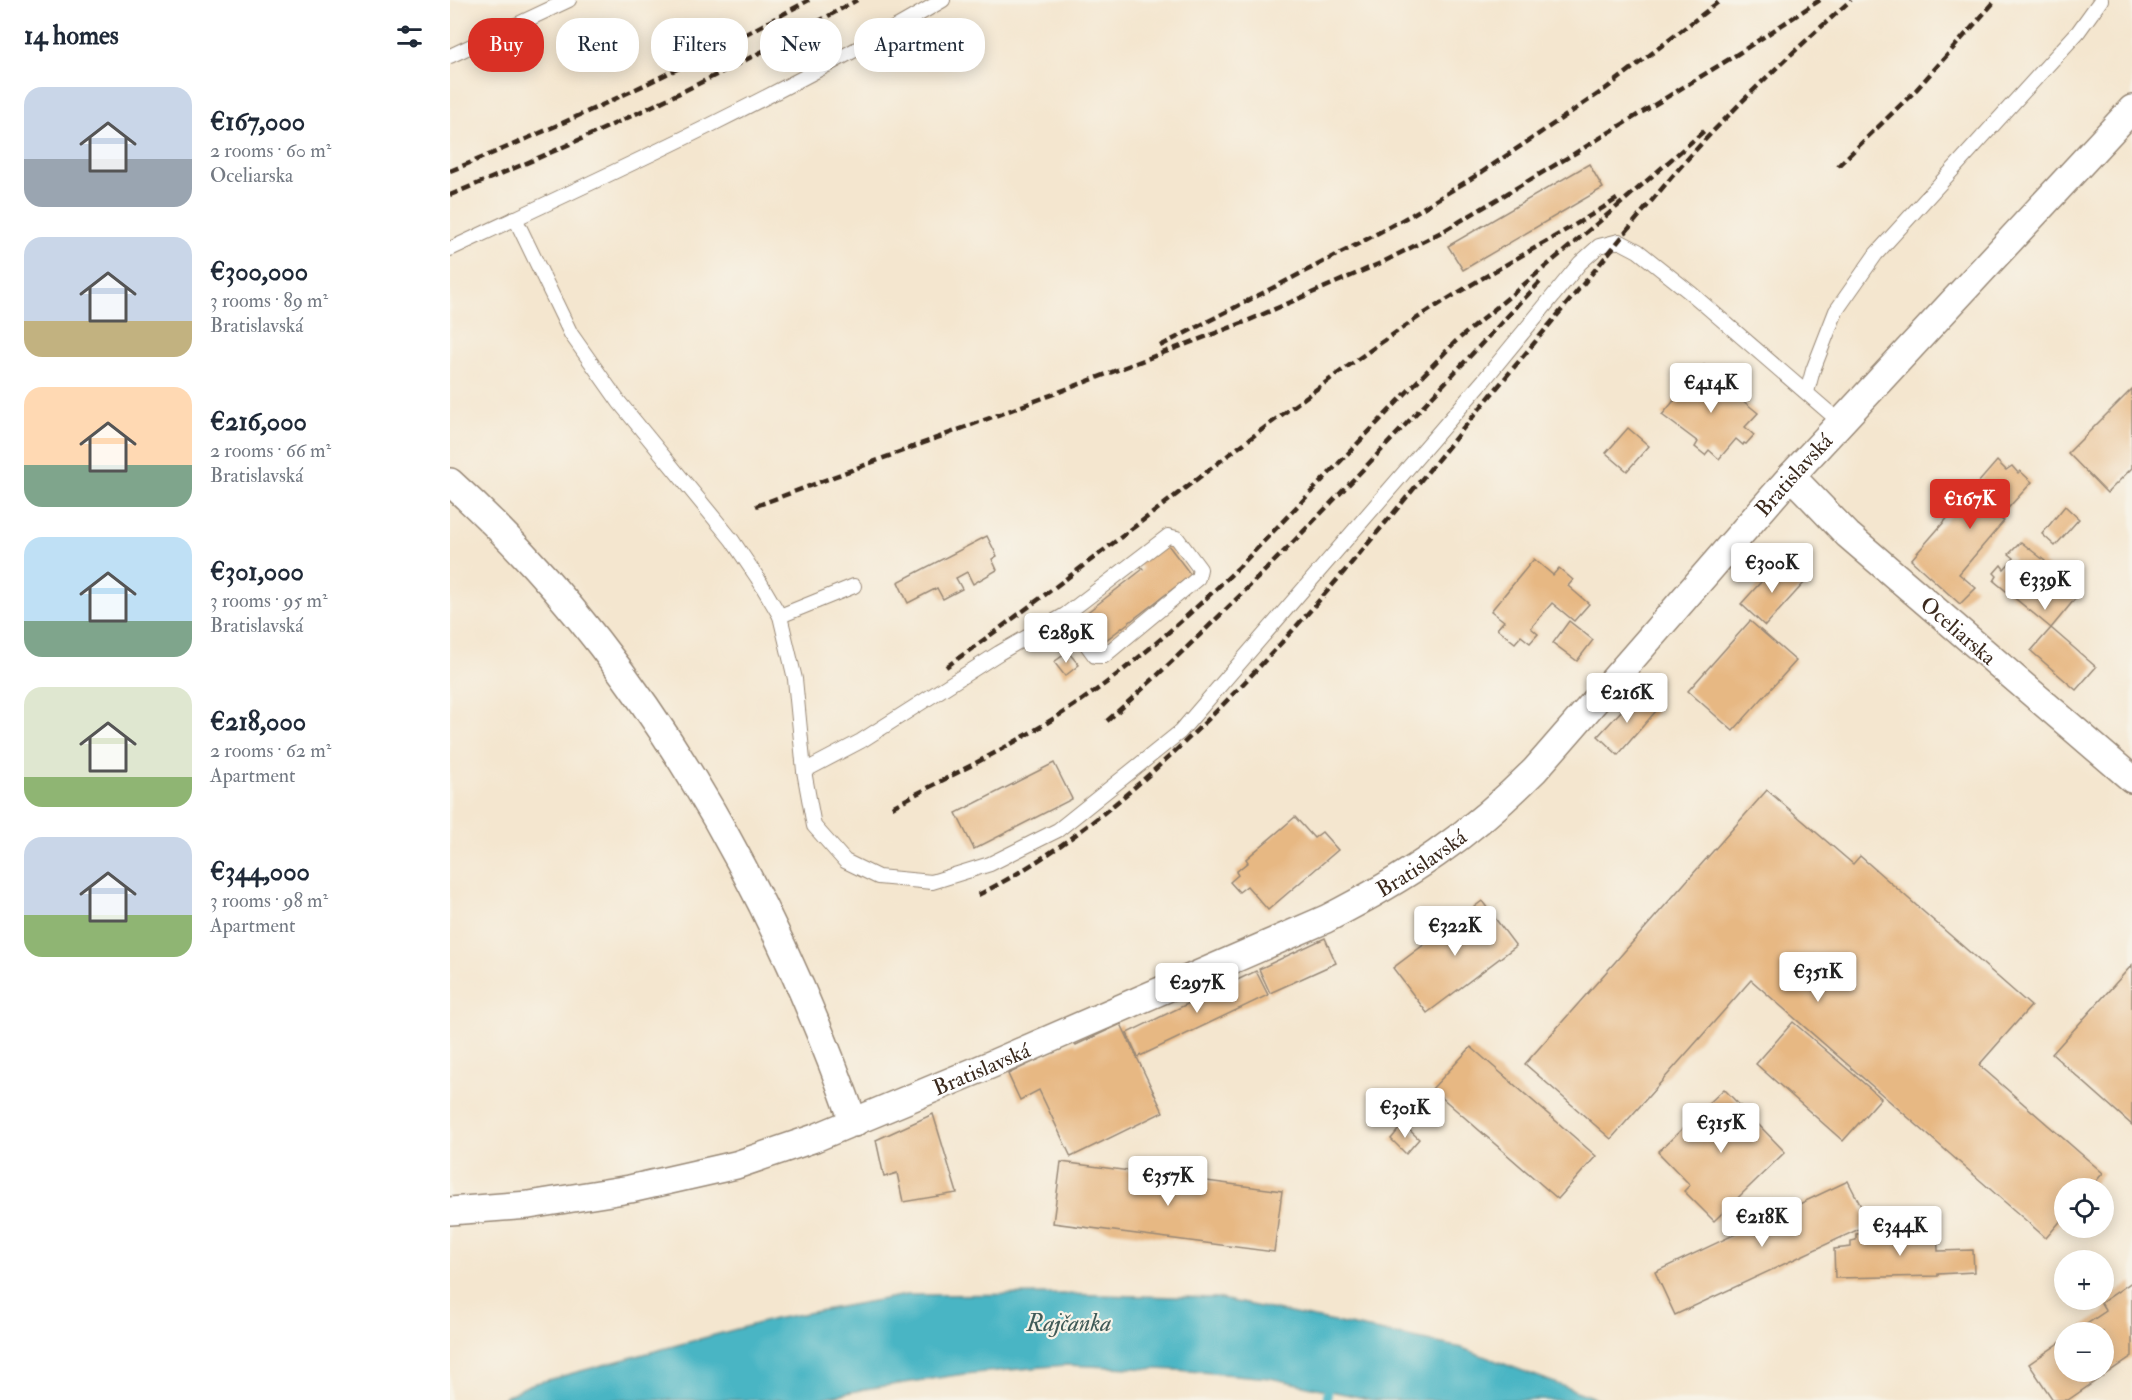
<!DOCTYPE html>
<html lang="en">
<head>
<meta charset="utf-8">
<style>
  :root { --surface:#fff; --page:#f2f2f3; --text:#1f2937; --muted:#747a83; --accent:#d93025 }
  body { margin:0; font-family:"IM FELL Double Pica",serif; background:var(--page); color:var(--text); height:100vh; display:flex; flex-direction:column; font-size:22px; white-space:nowrap }
  * { box-sizing:border-box; margin:0 }
  p { font-size:20px; color:var(--muted) }
  .icon { flex:none; width:33px; height:33px; fill:none; stroke:currentColor; stroke-width:2; stroke-linecap:round; stroke-linejoin:round }
  .map { position:relative; flex:1; overflow:hidden }
  .sheet { display:flex; flex-direction:column; background:var(--surface); width:450px }
  .sheet>* { flex:none }
  .banner { position:absolute; left:18px; top:18px; width:570px; height:54px; display:flex; gap:12px }
  .controls { position:absolute; left:1604px; top:1178px; display:grid; gap:12px }
  .controls a { display:grid; place-items:center; width:60px; height:60px; border-radius:50%; background:var(--surface); box-shadow:0 3px 15px #0003; font-size:30px }
  .price { position:absolute; translate:-50% -51px; padding:0 14px; border-radius:6px; background:#fff; color:#222; font-size:20px; line-height:39px; filter:drop-shadow(0 2px 3px #0008) }
  .price::after { content:''; position:absolute; left:50%; top:36px; width:18px; height:14px; margin-left:-9px; background:inherit; clip-path:polygon(0 0,100% 0,50% 100%) }
  .price.active { background:var(--accent); color:#fff }
  ul { padding:0; list-style:none }
  li { display:flex; align-items:center; gap:18px; height:150px; padding:0 24px }
  li span { display:grid; place-items:center; flex:none; width:168px; height:120px; border-radius:18px; color:#555 }
  li>.icon { margin-inline-start:auto }
  span .icon { width:72px; height:72px; fill:#fffc; stroke-width:1 }
  li b { font-size:26px }
  h2 { display:flex; justify-content:space-between; align-items:center; height:72px; padding:0 24px; font-size:26px }
  .chip { padding:0 21px; border-radius:24px; background:var(--surface); box-shadow:0 3px 15px #0003; font-size:21px; line-height:54px }
  .chip.active { background:var(--accent); color:#fff }
  main { display:flex; flex:1; min-height:0 }
  .map>svg:first-child { display:block }
</style>
</head>
<body>
<main>
<section class="sheet">
<h2>14 homes<svg class="icon" aria-label="filters" viewBox="0 0 24 24"><path d="M4 7h16M4 17h16"/><circle cx="9" cy="7" r="2"/><circle cx="15" cy="17" r="2"/></svg></h2>
<ul>
<li><span style="background:linear-gradient(#c9d6e8 60%,#9aa5b1 0)"><svg class="icon" aria-label="home" viewBox="0 0 24 24"><path d="M3 11l9-7 9 7M6 9v11h12V9"/></svg></span><div><b>€167,000</b><p>2 rooms · 60 m²</p><p>Oceliarska</p></div></li>
<li><span style="background:linear-gradient(#c9d6e8 70%,#c2b280 0)"><svg class="icon" aria-label="home" viewBox="0 0 24 24"><path d="M3 11l9-7 9 7M6 9v11h12V9"/></svg></span><div><b>€300,000</b><p>3 rooms · 89 m²</p><p>Bratislavská</p></div></li>
<li><span style="background:linear-gradient(#ffd9b3 65%,#7fa58c 0)"><svg class="icon" aria-label="home" viewBox="0 0 24 24"><path d="M3 11l9-7 9 7M6 9v11h12V9"/></svg></span><div><b>€216,000</b><p>2 rooms · 66 m²</p><p>Bratislavská</p></div></li>
<li><span style="background:linear-gradient(#bfe0f5 70%,#7fa58c 0)"><svg class="icon" aria-label="home" viewBox="0 0 24 24"><path d="M3 11l9-7 9 7M6 9v11h12V9"/></svg></span><div><b>€301,000</b><p>3 rooms · 95 m²</p><p>Bratislavská</p></div></li>
<li><span style="background:linear-gradient(#dfe7d0 75%,#8fb573 0)"><svg class="icon" aria-label="home" viewBox="0 0 24 24"><path d="M3 11l9-7 9 7M6 9v11h12V9"/></svg></span><div><b>€218,000</b><p>2 rooms · 62 m²</p><p>Apartment</p></div></li>
<li><span style="background:linear-gradient(#c9d6e8 65%,#8fb573 0)"><svg class="icon" aria-label="home" viewBox="0 0 24 24"><path d="M3 11l9-7 9 7M6 9v11h12V9"/></svg></span><div><b>€344,000</b><p>3 rooms · 98 m²</p><p>Apartment</p></div></li>
</ul>
</section>
<div class="map">
<svg width="1682" height="1400" viewBox="0 0 1682 1400">
  <rect width="100%" height="100%" fill="#f7f3e8"/>
  <filter id="ink" filterUnits="userSpaceOnUse"><feTurbulence type="fractalNoise" baseFrequency=".0167" numOctaves="2"/><feDisplacementMap in="SourceGraphic" scale="12" xChannelSelector="R" yChannelSelector="G"/><feConvolveMatrix kernelMatrix="1 2 1 2 8 2 1 2 1" color-interpolation-filters="sRGB"/></filter>
  <filter id="wash" filterUnits="userSpaceOnUse"><feTurbulence type="fractalNoise" baseFrequency=".008" numOctaves="4" result="noise"/><feDisplacementMap in="SourceGraphic" scale="24" xChannelSelector="R" yChannelSelector="G"/><feGaussianBlur stdDeviation="1.35" result="paint"/><feColorMatrix in="noise" values="0 0 0 0 0 0 0 0 0 0 0 0 0 0 0 0 0 1.4 0 .05"/><feComposite in="paint" operator="in"/></filter>
  <g filter="url(#wash)">
    <rect width="100%" height="100%" fill="#f4e6cf"/>
    <path fill="#48b5c4" stroke="#427071" stroke-width="1.5" d="M609 1294 766 1298 1012 1348 1150 1400H923L820 1378 728 1370 615 1365 514 1374 415 1389 365 1400H49L79 1385 324 1319 456 1295Z"/>
    <g fill="none" stroke-linecap="round" stroke-linejoin="round">
      <path stroke="#48b5c4" stroke-width="9" d="M877 1400 879 1379"/>
    </g>
    <g id="blocks">
      <g fill="#e7b883">
        <path d="M1139 164 1153 188 1013 270 998 246Z"/>
        <path d="M1254 365 1277 384 1275 386 1308 413 1295 427 1304 435 1296 444 1294 443 1293 445 1286 439 1269 459 1259 450 1255 455 1245 447 1248 442 1212 415Z"/>
        <path d="M1682 389V468L1657 493 1618 453Z"/>
        <path d="M1178 428 1199 446 1177 471 1156 453Z"/>
        <path d="M1547 461 1556 470 1562 466 1568 473 1570 471 1582 482 1549 518 1554 521 1509 574 1526 588 1510 604 1461 560Z"/>
        <path d="M1615 506 1629 519 1605 546 1592 534Z"/>
        <path d="M537 536 547 556 542 559 547 570 523 584 517 572 506 578 512 589 493 599 487 588 458 603 448 582Z"/>
        <path d="M712 537 741 575 656 640 635 614 693 569 684 558Z"/>
        <path d="M1571 542 1595 561 1593 563 1629 594 1601 628 1646 667 1626 690 1581 651 1601 628 1544 581 1547 576 1544 573 1551 565 1554 569 1564 558 1559 554Z"/>
        <path d="M1084 559 1103 575 1109 568 1123 580 1118 586 1139 604 1124 621 1102 603 1081 628 1088 634 1080 643 1071 636 1065 643 1047 629 1054 621 1041 611Z"/>
        <path d="M1330 561 1354 583 1315 626 1291 604Z"/>
        <path d="M1119 621 1143 640 1127 661 1103 643Z"/>
        <path d="M1300 621 1346 661 1283 731 1238 691Z"/>
        <path d="M618 652 629 665 615 676 604 662Z"/>
        <path d="M1187 694 1206 711 1168 755 1148 736Z"/>
        <path d="M604 763 622 799 524 849 506 813Z"/>
        <path d="M1317 790 1403 864 1410 856 1581 1006 1529 1065 1653 1173 1640 1188H1614V1217L1596 1238 1301 980 1161 1139 1075 1064Z"/>
        <path d="M845 817 864 838 872 832 888 850 818 910 797 886 789 892 780 882 788 875 786 872 798 862 796 859Z"/>
        <path d="M1032 901 1066 946 977 1013 943 968Z"/>
        <path d="M875 938 886 963 820 993 809 969Z"/>
        <path d="M1682 965V1125L1602 1054Z"/>
        <path d="M806 971 818 995 688 1057 677 1033Z"/>
        <path d="M1343 1022 1431 1098 1393 1141 1306 1064Z"/>
        <path d="M671 1024 713 1112 621 1157 589 1090 570 1100 558 1074 625 1042 626 1045Z"/>
        <path d="M1021 1047 1146 1156 1108 1199 982 1089Z"/>
        <path d="M1274 1089 1335 1152 1264 1221 1234 1191 1240 1185 1208 1152Z"/>
        <path d="M483 1114 507 1193 453 1202 447 1173 434 1177 426 1140Z"/>
        <path d="M953 1124 969 1139 956 1154 941 1139Z"/>
        <path d="M611 1162 832 1191 824 1252 603 1223Z"/>
        <path d="M1398 1181 1420 1224 1225 1315 1205 1272Z"/>
        <path d="M1487 1230 1488 1251 1523 1250 1524 1272 1488 1274V1276L1385 1278 1384 1249 1401 1247V1241L1406 1240V1234Z"/>
        <path d="M1682 1282V1356L1618 1400H1603L1579 1364 1614 1340V1371H1653V1332H1625L1656 1311 1651 1303Z"/>
      </g>
    </g>
  </g>
  <g filter="url(#ink)">
    <use href="#blocks" fill-opacity="0" stroke="#988876" stroke-width="1.5"/>
    <g fill="none" stroke-linecap="round" stroke-linejoin="round">
      <defs>
        <g id="lane">
          <path d="M0 56 119 0"/>
          <path d="M65 218 121 334 169 402 282 540 307 577 330 616 345 679 354 771 364 826 395 861 428 877 482 882 540 864 608 830 730 732 1034 380 1130 263 1149 246 1169 241 1188 251 1242 294 1390 422"/>
          <path d="M0 249C167 171 334 94 493 0"/>
          <path d="M1357 392 1363 370 1386 311 1426 254 1628 32 1651 0"/>
          <path d="M330 616 404 586"/>
          <path d="M354 771 411 741 549 653 615 615 718 536 727 538 750 569 748 578 654 656H645L615 615"/>
        </g>
        <g id="street">
          <path id="s1" d="M1341 476 1398 535 1682 779"/>
          <path d="M0 482C190 653 320 885 404 1123"/>
          <path id="s2" d="M0 1211 79 1205 180 1189 286 1165 365 1138 540 1065 876 919C958 877 1019 836 1085 770L1341 476 1682 109"/>
        </g>
      </defs>
      <use href="#lane" stroke="#988876" stroke-width="16"/>
      <use href="#street" stroke="#988876" stroke-width="30"/>
      <use href="#lane" stroke="#fff" stroke-width="14"/>
      <use href="#street" stroke="#fff" stroke-width="27"/>
      <g stroke="#3b2a1e" stroke-width="4.5" stroke-dasharray="9 4.5" stroke-linecap="butt">
        <path d="M1388 166 1466 90 1546 0"/>
        <path d="M0 171C123 121 243 64 359 0"/>
        <path d="M0 195C140 138 276 74 407 0"/>
        <path d="M710 346 908 244 963 214 1032 172 1154 90 1271 0"/>
        <path d="M306 506 795 322 933 262 997 229 1127 152 1286 55 1370 0"/>
        <path d="M496 667C647 560 790 441 942 335 1014 285 1093 246 1167 199"/>
        <path d="M657 721C811 584 949 430 1091 281"/>
        <path d="M442 807C499 776 559 748 614 712 678 671 734 620 789 567L1005 342 1162 211 1254 131"/>
        <path d="M528 895C596 861 656 814 712 763 809 675 892 575 976 474 1033 404 1091 335 1149 265 1190 215 1231 163 1277 117 1316 76 1359 38 1401 0"/>
      </g>
    </g>
  </g>
  <g text-anchor="middle" stroke-width="4.5" stroke-linejoin="round" paint-order="stroke">
    <g font-size="22" fill="#3b2a1e" stroke="#f7f3e8">
      <text dy="8" stroke="none"><textPath href="#s2" startOffset="1580">Bratislavská</textPath></text>
      <text dy="8" stroke="none"><textPath href="#s1" startOffset="228">Oceliarska</textPath></text>
      <text dy="8" stroke="none"><textPath href="#s2" startOffset="1040">Bratislavská</textPath></text>
      <text dy="8" stroke="none"><textPath href="#s2" startOffset="554">Bratislavská</textPath></text>
    </g>
    <g font-size="24" font-style="italic" fill="#405b58" stroke="#f7f3e8">
      <text x="619" y="1331">Rajčanka</text>
    </g>
  </g>
</svg>
<div class="controls">
<a><svg class="icon" aria-label="locate" viewBox="0 0 24 24"><circle cx="12" cy="12" r="6"/><path d="M12 2v4M12 18v4M2 12h4M18 12h4"/></svg></a>
<a>+</a>
<a>−</a>
</div>
<b class="price" style="left:1261px;top:414px">€414K</b>
<b class="price active" style="left:1520px;top:530px">€167K</b>
<b class="price" style="left:1322px;top:594px">€300K</b>
<b class="price" style="left:1595px;top:611px">€339K</b>
<b class="price" style="left:616px;top:664px">€289K</b>
<b class="price" style="left:1177px;top:724px">€216K</b>
<b class="price" style="left:1005px;top:957px">€322K</b>
<b class="price" style="left:1368px;top:1003px">€351K</b>
<b class="price" style="left:747px;top:1014px">€297K</b>
<b class="price" style="left:955px;top:1139px">€301K</b>
<b class="price" style="left:1271px;top:1154px">€315K</b>
<b class="price" style="left:718px;top:1207px">€357K</b>
<b class="price" style="left:1312px;top:1248px">€218K</b>
<b class="price" style="left:1450px;top:1257px">€344K</b>
<div class="banner">
<a class="chip active">Buy</a>
<a class="chip">Rent</a>
<a class="chip">Filters</a>
<a class="chip">New</a>
<a class="chip">Apartment</a>
</div>
</div>
</main>
</body>
</html>
